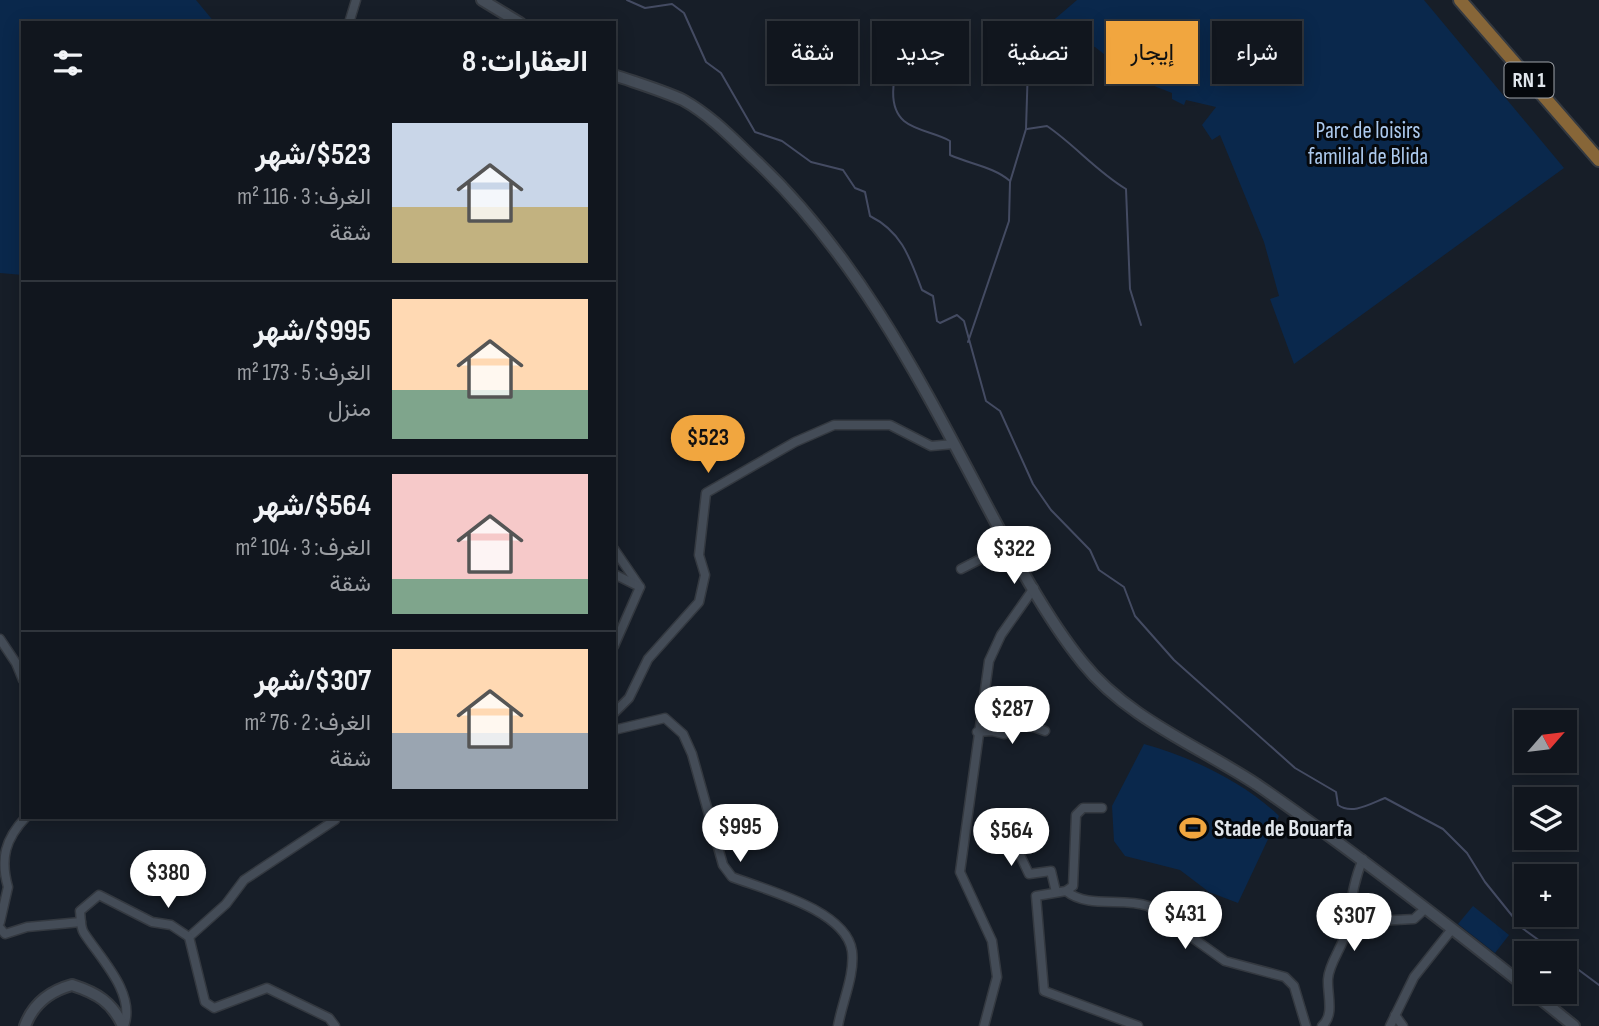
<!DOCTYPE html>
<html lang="ar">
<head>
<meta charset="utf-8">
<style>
  :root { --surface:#11161e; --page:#1e232b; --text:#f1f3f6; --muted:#9c9fa4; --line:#30353c; --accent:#f1a63f }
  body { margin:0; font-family:"Sofia Sans Condensed",Vazirmatn,sans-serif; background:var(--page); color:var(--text); direction:rtl; height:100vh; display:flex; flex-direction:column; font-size:26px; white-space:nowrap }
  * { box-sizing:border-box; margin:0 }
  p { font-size:23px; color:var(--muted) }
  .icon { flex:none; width:38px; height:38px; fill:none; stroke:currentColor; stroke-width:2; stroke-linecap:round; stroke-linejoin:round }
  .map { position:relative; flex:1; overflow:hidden; direction:ltr }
  .side { position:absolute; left:21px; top:21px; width:595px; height:798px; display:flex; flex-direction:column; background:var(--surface); border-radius:0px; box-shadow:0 4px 18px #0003,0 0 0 2px var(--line); direction:rtl }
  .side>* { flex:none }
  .guide { position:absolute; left:637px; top:21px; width:665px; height:63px; direction:rtl; display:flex; gap:14px }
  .needle { width:46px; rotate:62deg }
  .buttons { position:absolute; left:1514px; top:710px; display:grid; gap:14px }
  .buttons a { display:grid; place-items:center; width:63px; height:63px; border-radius:0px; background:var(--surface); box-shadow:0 4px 18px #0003,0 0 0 2px var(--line); font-size:35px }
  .price { position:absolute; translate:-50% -60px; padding:0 16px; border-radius:24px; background:#fff; color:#222; font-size:23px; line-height:46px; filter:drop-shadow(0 2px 4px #0008) }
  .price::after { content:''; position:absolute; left:50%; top:42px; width:21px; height:16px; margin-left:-10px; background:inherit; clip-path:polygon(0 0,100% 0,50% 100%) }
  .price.on { background:var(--accent); color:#111 }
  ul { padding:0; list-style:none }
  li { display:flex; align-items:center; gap:21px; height:175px; padding:0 28px }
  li+li { border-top:2px solid var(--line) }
  li span { display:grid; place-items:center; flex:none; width:196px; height:140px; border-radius:0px; color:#555 }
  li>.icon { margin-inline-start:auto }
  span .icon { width:84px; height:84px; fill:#fffc; stroke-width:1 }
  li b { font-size:30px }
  h2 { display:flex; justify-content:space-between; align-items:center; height:84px; padding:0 28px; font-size:30px }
  .chip { padding:0 24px; border-radius:0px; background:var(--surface); box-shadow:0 4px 18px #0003,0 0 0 2px var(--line); font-size:24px; line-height:63px }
  .chip.on { background:var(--accent); color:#111 }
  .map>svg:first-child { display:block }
</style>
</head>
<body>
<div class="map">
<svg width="1599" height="1026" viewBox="0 0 1599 1026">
  <rect width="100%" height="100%" fill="#171e28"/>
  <g fill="#0a284c">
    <path d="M0 0H196L215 23H23V275L0 273Z"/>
    <path d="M1077 0H1424L1564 168 1294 364 1270 299 1279 296 1264 242 1220 135 1212 140 1202 125 1216 107 1186 100 1184 105 1172 99V93L1134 78 1095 47 1035 36Z"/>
    <path d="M1144 744C1191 757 1244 782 1279 816L1238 903 1209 892 1180 870 1125 856 1114 841 1112 806Z"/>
    <path d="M1473 906 1509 935 1495 953 1458 924Z"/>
  </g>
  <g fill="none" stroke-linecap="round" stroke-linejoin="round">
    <g stroke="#444b62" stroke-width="2">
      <path d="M627 0 645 8 672 4 684 13 706 62 721 73 755 132 782 141 811 162 843 170 855 188 865 192 870 216C902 232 910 258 922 290L933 296 937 321 940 323 957 315 964 321 986 401 1000 411 1033 484 1051 510 1090 550 1099 570 1124 587 1135 616 1174 660 1295 768 1336 792 1338 805C1352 815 1370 804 1385 798L1443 829 1467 853 1485 882 1522 928 1558 954"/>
      <path d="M932 22 901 47C897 68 884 104 904 121 916 131 937 133 950 141V155C970 164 994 167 1010 181"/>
      <path d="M1027 129 1047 126C1075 145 1096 171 1126 189L1130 289 1141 325"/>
      <path d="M968 342 1009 221 1010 182 1026 129 1028 65"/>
      <path d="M1564 959 1599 985"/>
    </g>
    <defs>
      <g id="street">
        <path d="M349 23 356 0"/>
        <path d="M614 549 640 587 614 646"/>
        <path d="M961 569 1008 545"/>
        <path d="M614 574 640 587"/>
        <path d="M0 639 16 663 23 680"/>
        <path d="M614 713 629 698 648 659 699 602 705 575 699 555 706 493 795 442 834 425H890L931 446 954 444"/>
        <path d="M614 730 665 718 683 734 692 754 723 865 732 877C766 890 846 910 852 951 855 975 842 1002 838 1026"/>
        <path d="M977 732 992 731 1004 734 1010 719 1045 731"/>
        <path d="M1102 808H1083L1076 815 1073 886 1066 891 1036 896 1044 991 1138 1026"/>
        <path d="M984 822 1009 832 1029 874 1051 871 1056 892"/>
        <path d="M1066 891C1088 909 1122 897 1148 906L1225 961 1285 977 1294 986 1306 1026"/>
        <path d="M0 922 8 887C0 859 5 839 26 817"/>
        <path d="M0 928 5 934 27 927 81 922"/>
        <path d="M1347 928 1377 921 1414 919 1426 908"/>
        <path d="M189 937 226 904 244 880 335 820 333 817"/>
        <path d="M1395 1015 1403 1026"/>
        <path d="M124 1026C136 993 100 958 84 933 80 927 81 918 80 911L99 895 152 922 171 925 189 937 205 1002 214 1008 267 988 329 1018 335 1026"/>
        <path d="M984 1026 997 977 992 941 960 872 989 661 1001 635 1034 588"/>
        <path d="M1322 1026C1335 1015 1327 994 1328 979 1329 962 1344 946 1347 928 1351 904 1353 882 1363 859"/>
        <path d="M1390 1026 1414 977 1452 929"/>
      </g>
      <g id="secondary">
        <path d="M482 0 520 23"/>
        <path d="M614 75C637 83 661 90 683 100 710 115 732 138 754 159 852 250 915 370 977 487 1006 542 1043 614 1083 663 1127 718 1198 746 1256 784 1349 848 1438 917 1526 987"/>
        <path d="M1532 992 1574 1026"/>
        <path d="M25 1026C33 1004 50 991 72 985 97 993 112 1002 123 1026"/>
      </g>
      <path id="primary" d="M1460 0 1599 160"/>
    </defs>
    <use href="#street" stroke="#343940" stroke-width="11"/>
    <use href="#secondary" stroke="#343940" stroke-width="14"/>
    <use href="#primary" stroke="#343940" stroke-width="16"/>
    <use href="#street" stroke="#444c57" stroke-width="8"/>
    <use href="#secondary" stroke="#444c57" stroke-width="10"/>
    <use href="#primary" stroke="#876638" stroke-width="12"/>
  </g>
  <defs>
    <symbol id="stadium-bare" viewBox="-9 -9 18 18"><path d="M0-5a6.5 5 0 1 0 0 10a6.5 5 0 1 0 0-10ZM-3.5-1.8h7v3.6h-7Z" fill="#f1a63f" stroke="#05080c" stroke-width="2.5" paint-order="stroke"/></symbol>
  </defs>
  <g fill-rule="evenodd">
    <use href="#stadium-bare" x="1174" y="809" width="38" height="38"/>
  </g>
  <g text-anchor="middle" stroke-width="6" stroke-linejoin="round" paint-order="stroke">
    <rect fill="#05080c" stroke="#9fa3a9" stroke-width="2" x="1504.5" y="62.5" width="49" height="35" rx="5"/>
    <g font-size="21" font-weight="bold" fill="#e1e6ec">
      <text x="1529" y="87">RN 1</text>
    </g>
    <g font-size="23" fill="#adcaee" stroke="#05080c">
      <text x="1368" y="138">Parc de loisirs<tspan x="1368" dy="26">familial de Blida</tspan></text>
    </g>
    <g font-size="23" font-weight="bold" fill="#e1e6ec" stroke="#05080c" text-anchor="start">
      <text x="1214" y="836">Stade de Bouarfa</text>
    </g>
  </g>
</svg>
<div class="buttons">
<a><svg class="needle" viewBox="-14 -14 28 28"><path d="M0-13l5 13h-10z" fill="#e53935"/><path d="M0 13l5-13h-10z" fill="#9c9fa4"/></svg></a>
<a><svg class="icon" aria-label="layers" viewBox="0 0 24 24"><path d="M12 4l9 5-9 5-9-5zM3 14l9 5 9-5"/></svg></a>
<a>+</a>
<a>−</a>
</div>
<b class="price on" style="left:708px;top:475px">$523</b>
<b class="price" style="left:1014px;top:586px">$322</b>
<b class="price" style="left:1012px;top:746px">$287</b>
<b class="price" style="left:740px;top:864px">$995</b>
<b class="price" style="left:1011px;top:868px">$564</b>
<b class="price" style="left:168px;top:910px">$380</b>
<b class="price" style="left:1185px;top:951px">$431</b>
<b class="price" style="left:1354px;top:953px">$307</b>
<div class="guide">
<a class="chip">شراء</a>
<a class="chip on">إيجار</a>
<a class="chip">تصفية</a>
<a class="chip">جديد</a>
<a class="chip">شقة</a>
</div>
<section class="side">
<h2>العقارات: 8<svg class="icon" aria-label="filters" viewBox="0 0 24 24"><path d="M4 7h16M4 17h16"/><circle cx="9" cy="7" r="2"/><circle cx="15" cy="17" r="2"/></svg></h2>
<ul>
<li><span style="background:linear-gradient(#c9d6e8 60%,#c2b280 0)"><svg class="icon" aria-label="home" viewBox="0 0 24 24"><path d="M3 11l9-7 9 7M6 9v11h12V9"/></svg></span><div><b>$523/شهر</b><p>الغرف: 3 · 116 m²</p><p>شقة</p></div></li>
<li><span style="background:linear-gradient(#ffd9b3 65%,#7fa58c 0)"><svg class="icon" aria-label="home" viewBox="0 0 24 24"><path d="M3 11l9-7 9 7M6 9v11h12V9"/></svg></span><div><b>$995/شهر</b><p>الغرف: 5 · 173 m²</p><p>منزل</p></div></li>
<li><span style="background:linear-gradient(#f6c9c9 75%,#7fa58c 0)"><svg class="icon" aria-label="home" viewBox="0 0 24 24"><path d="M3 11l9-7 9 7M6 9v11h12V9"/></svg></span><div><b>$564/شهر</b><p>الغرف: 3 · 104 m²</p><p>شقة</p></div></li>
<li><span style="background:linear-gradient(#ffd9b3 60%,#9aa5b1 0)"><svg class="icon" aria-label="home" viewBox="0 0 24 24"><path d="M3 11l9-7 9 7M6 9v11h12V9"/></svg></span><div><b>$307/شهر</b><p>الغرف: 2 · 76 m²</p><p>شقة</p></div></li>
</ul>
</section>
</div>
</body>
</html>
